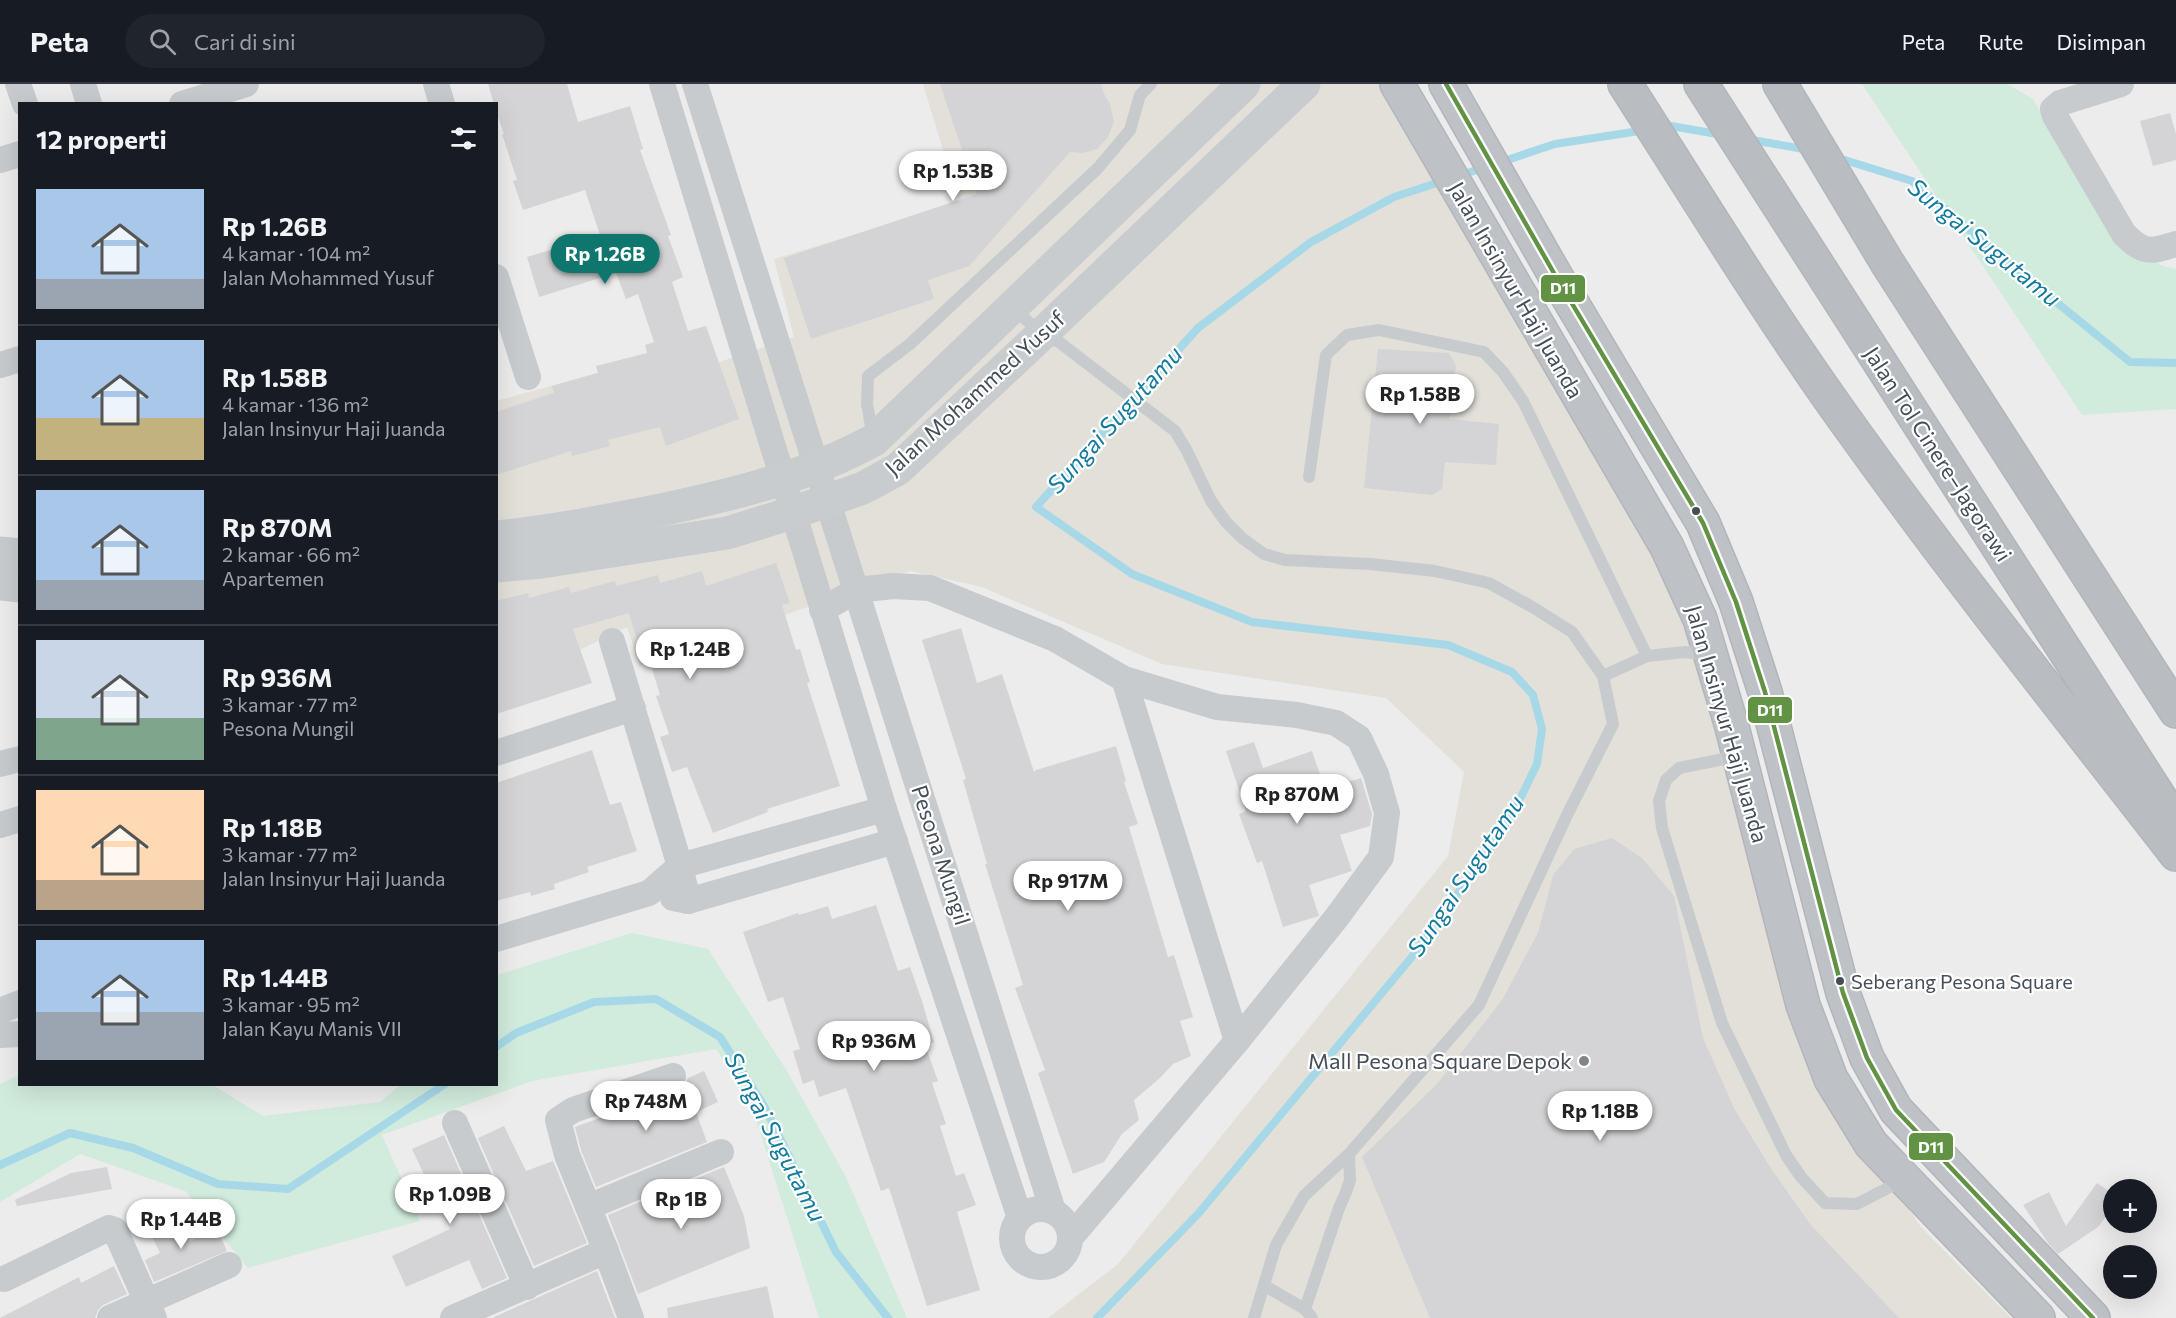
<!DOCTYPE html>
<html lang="id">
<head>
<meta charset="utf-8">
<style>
  :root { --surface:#171b24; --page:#20242c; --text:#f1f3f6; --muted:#9ea1a6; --line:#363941; --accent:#0f766e }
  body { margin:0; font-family:Commissioner,sans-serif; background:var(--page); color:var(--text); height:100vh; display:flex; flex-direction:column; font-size:22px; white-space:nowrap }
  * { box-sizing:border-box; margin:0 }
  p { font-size:20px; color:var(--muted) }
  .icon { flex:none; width:33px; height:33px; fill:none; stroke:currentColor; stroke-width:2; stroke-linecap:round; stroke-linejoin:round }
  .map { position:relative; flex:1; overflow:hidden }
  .sheet { position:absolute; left:18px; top:18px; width:480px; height:984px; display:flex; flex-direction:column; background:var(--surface); border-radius:0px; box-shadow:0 6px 24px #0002 }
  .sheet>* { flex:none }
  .tools { position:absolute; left:2103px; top:1095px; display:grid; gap:12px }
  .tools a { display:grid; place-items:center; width:54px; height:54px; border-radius:50%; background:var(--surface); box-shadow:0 6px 24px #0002; font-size:30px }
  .price { position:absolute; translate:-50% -51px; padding:0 14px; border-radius:21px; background:#fff; color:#222; font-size:20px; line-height:39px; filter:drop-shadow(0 2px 3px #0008) }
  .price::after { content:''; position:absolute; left:50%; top:36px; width:18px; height:14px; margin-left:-9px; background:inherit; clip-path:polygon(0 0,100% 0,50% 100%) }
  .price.current { background:var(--accent); color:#fff }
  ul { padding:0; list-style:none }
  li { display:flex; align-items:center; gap:18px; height:150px; padding:0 18px }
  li+li { border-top:2px solid var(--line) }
  li span { display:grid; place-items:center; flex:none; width:168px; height:120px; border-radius:0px; color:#555 }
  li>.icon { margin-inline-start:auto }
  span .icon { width:72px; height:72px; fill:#fffc; stroke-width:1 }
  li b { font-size:26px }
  h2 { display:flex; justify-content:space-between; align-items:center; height:72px; padding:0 18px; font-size:26px }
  header { display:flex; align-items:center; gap:36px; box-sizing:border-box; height:84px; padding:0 30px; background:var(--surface); border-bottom:2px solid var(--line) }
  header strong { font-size:28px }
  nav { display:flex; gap:33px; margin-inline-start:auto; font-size:21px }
  .search { width:420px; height:54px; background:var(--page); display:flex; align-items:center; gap:15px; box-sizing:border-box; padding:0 21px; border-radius:33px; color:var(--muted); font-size:22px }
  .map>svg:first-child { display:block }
</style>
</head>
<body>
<header>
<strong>Peta</strong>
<div class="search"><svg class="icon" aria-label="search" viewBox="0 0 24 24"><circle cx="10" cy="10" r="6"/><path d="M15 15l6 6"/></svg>Cari di sini</div>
<nav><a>Peta</a><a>Rute</a><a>Disimpan</a></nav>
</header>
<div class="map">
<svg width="2176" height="1234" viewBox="0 0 2176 1234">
  <rect width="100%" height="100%" fill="#edecec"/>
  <path fill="#e2e0d9" d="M923 0H1385L1664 476 1756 733 1818 993 1921 1143 2011 1234H1048L1118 1180 1448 772 1464 688 1386 614 1162 580 982 503 910 487 640 582 627 543 504 603 496 565V317L655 273 663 297 794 253 774 175 959 119Z"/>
  <g fill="#d1ebdc">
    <path d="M1862 0H2007L2033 15 2115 153 2163 182 2176 185V325L2082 331Z"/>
    <path d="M632 849 708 865 787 987 846 1093 907 1234H819L749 1014 716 965 532 997 382 1051 420 1137 248 1184 185 1107 80 1070 0 1118V1000L19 991 20 1000 213 1001 263 1032 380 1018 400 1001 496 1000 497 891Z"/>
  </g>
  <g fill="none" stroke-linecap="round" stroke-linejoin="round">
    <g stroke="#a7d8e8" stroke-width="8">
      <path d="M1662 44 1671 42 1723 51"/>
      <path d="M1747 55 1809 66"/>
      <path d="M1835 73 1912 97 2002 174 2130 278 2176 279"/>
      <path d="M1498 79 1555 60 1646 46"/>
      <path d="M1458 92 1486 83"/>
      <path d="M496 963 516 949 594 918 656 915 720 953 764 1022 836 1168 888 1234"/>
      <path d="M0 1081 70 1049 133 1064 218 1100 288 1105 445 1000"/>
      <path d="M1097 1234 1198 1130 1411 874 1497 755 1521 713 1537 680 1542 645 1533 611 1512 588 1448 561 1252 538 1132 490 1036 423 1198 244 1311 158 1394 113 1446 96"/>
    </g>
  </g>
  <g fill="#d4d4d6">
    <path d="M488 0H567L578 38 630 22 643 65 640 66 671 151 668 152 683 193 672 198 688 247 706 242 739 335 666 362 660 343 608 356 610 362 572 372 571 367 496 391V328L554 309 552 302 598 289 596 282 647 269 645 261 654 258 638 210 626 215 616 189 539 213 527 173 600 151 585 106 523 126 513 97 517 96 502 50H504L496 27V20H494Z"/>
    <path d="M940 0H1101L1104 10 1110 20 1114 38 1108 53 1097 65 1083 69 1070 68 969 182 928 196 934 215 811 255 784 174 977 110Z"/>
    <path d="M2170 29 2176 50V76L2153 82 2140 37Z"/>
    <path d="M1378 265 1449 269 1456 282 1449 335 1499 340 1496 381 1445 378 1442 405 1432 411 1364 404Z"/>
    <path d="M776 479 790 519 782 521 796 566 800 565 810 598 807 599 840 702 767 725 768 728 713 749 687 683 672 688 660 653 669 650 656 612 660 611 643 555 637 557 629 529 573 545 592 599 496 630V517L528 509 529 514 569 503 571 509 615 497 616 502 658 491 660 499 702 487 706 502Z"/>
    <path d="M961 544 977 599 1002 590 1034 688 1036 686 1116 662 1126 697 1124 698 1138 740 1129 743 1168 873 1174 871 1193 933 1180 937 1191 972 1173 980 1160 994 1134 1016 1139 1036 1122 1050 1104 1078 1073 1090 1038 989 1045 986 1015 904 1023 901 985 780H987L963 696 966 695 922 556Z"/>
    <path d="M1254 658 1263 684 1312 667 1325 705 1361 694 1372 730 1370 742 1340 751 1352 787 1309 801 1319 832 1283 843 1262 777 1257 779 1239 730 1246 727 1226 667Z"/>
    <path d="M592 666 610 721 621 718 637 767 587 783 589 788 554 800 555 805 531 812 530 808 496 817V699Z"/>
    <path d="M1612 754 1642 774 1674 812 1703 954 1734 1024 1770 1083 1810 1140 1899 1234H1430L1362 1073 1437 1000 1502 916 1538 849 1553 791 1574 765Z"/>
    <path d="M876 821 898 887 910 883 922 917 934 958 925 961 938 997 932 999 946 1040 940 1042 956 1092 964 1089 976 1121 957 1128 980 1206 927 1222 889 1104 881 1107 846 1004 819 1013 814 996 803 1000 793 967 800 965 783 913 768 918 743 848 798 829 799 831 828 822 832 835Z"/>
    <path d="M704 987 718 1018 696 1028 707 1058 596 1103 581 1066 575 1043 678 1006 685 1001 688 994Z"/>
    <path d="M504 1042 526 1087 553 1077 587 1159 534 1182 478 1054Z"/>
    <path d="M444 1051 507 1194 482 1205 469 1176 406 1203 392 1172 450 1145 412 1065Z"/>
    <path d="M107 1083 112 1105 17 1122 15 1116 71 1089Z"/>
    <path d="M724 1083 744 1132 750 1164 638 1210 608 1131Z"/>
    <path d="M2097 1099 2114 1111V1122L2098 1143 2058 1170 2048 1159 2023 1121 2049 1108 2066 1142Z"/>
    <path d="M178 1135 190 1157 217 1145 227 1167 154 1198 145 1176 160 1169 150 1149Z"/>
    <path d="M114 1182 127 1210 103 1221 98 1226 95 1234H0L79 1193 81 1199Z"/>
    <path d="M597 1187 615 1234H494V1233Z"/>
    <path d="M767 1202 774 1234H668L667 1224Z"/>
  </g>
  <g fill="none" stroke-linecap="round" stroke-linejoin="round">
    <defs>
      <g id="trunk">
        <path d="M1397 0 1667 463 1700 535 1732 643 1803 921 1831 995 1871 1060 2038 1234"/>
        <path d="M1446 0 1555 191 1703 439 1736 518 1765 608 1843 909 1867 974 1896 1026 2093 1234"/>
      </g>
      <g id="motorway">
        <path d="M1625 0C1701 119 1775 240 1858 354 1960 496 2069 632 2176 770"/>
        <path d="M1701 0 2172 733"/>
        <path d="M1780 0 1888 180 2176 627"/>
      </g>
    </defs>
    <use href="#trunk" stroke="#b2b6bb" stroke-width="36"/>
    <use href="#motorway" stroke="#b2b6bb" stroke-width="36"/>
    <g stroke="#c8cbcd" stroke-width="12">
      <path d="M1014 225 1042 250 1059 258 1175 347 1187 367 1211 417 1226 438 1242 454 1264 470 1285 476 1370 480 1435 487 1489 499 1534 524 1572 548 1603 592 1613 640 1568 729 1479 921 1349 1070 1304 1112 1276 1161 1254 1234"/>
      <path d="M873 353 867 320 868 292 910 260 1098 84 1130 46 1140 11 1151 0"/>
      <path d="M1309 393 1326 271 1347 251 1379 246 1484 268 1503 288 1523 317 1647 572"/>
      <path d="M1603 592 1647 572 1685 568 1707 571"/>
      <path d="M1739 672 1679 684 1666 696 1659 717 1662 744 1722 939 1786 1071 1801 1093 1825 1119 1857 1120 1903 1096"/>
      <path d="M1265 1202 1305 1225"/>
      <path d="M1312 1234 1305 1225 1339 1124 1346 1108 1350 1096 1349 1070"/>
    </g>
    <g stroke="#c8cbcd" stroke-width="26">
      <path d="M18 0 25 20"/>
      <path d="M83 0 89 20"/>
      <path d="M436 0 442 20"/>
      <path d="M662 0 884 725 1020 1134"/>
      <path d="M695 0 1053 1127"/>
      <path d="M2121 0 2060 19 2053 25 2055 32 2124 150C2144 170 2150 168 2176 160"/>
      <path d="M182 20 246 0"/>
      <path d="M0 76 20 70"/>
      <path d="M496 193 528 293"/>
      <path d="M0 281 20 275"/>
      <path d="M822 526 857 506 893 502 930 504 1055 555 1124 595 1217 623 1297 631 1336 639 1359 654 1376 690 1387 729 1381 773 1337 833 1237 957 1070 1154"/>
      <path d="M612 557 680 782 688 817"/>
      <path d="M1124 595 1237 957"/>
      <path d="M496 669 633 624"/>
      <path d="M0 680 20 675"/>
      <path d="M0 741 20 735"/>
      <path d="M673 814 688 817 895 757"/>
      <path d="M496 855 649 809 680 782 884 725"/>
      <path d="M0 927 20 919"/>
      <path d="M0 951 20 950"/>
      <path d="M455 1039 527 1203"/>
      <path d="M588 1123 721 1068"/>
      <circle cx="1041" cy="1154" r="29"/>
      <path d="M4 1195 109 1144 115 1146 154 1234"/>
      <path d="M110 1234 229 1181"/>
      <path d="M453 1234 606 1167"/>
      <path d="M631 1234 606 1167 567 1071 558 1036 573 1026 673 992"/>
    </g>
    <g stroke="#c9ccce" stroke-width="33">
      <path d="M496 453C548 448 600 438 651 428 727 412 805 394 874 356L1244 0"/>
      <path d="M0 469 20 471"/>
      <path d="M496 482 542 478 727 449 792 429 863 404 898 385 1042 250 1304 0"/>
      <path d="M0 500 20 502"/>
    </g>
    <use href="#trunk" stroke="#bec2c6" stroke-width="33"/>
    <use href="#motorway" stroke="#b9bdc2" stroke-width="33"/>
    <defs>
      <path id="bus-1" d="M1446 0 1555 191 1703 439 1736 518 1765 608 1843 909 1867 974 1896 1026 2093 1234"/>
    </defs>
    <use href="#bus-1" stroke="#fff" stroke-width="9"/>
    <use href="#bus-1" stroke="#629344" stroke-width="4.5"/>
  </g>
  <g fill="#454e58" stroke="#fff" stroke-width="2">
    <circle cx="1696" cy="427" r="5"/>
    <circle cx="1840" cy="897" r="5"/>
  </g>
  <circle fill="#80858c" stroke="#fff" stroke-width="2" cx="1584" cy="977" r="6"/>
  <g text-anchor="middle" stroke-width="4.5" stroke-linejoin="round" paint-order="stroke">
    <g font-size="20" fill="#454e58" stroke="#fff" text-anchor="start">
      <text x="1851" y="905">Seberang Pesona Square</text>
    </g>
    <g font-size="22" fill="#454e58" stroke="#fff">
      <text transform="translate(1516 206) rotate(60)" y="8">Jalan Insinyur Haji Juanda</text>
      <text transform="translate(975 309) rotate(-42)" y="8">Jalan Mohammed Yusuf</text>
      <text transform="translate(1938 370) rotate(57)" y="8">Jalan Tol Cinere–Jagorawi</text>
      <text transform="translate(1727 640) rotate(74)" y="8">Jalan Insinyur Haji Juanda</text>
      <text transform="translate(941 771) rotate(72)" y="8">Pesona Mungil</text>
    </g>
    <g font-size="22" fill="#454e58" stroke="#fff" text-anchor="end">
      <text x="1572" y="985">Mall Pesona Square Depok</text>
    </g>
    <g font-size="24" font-style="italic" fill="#127b9d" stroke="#fff">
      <text transform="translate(1984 159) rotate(39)" y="8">Sungai Sugutamu</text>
      <text transform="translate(1115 336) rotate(-48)" y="8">Sungai Sugutamu</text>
      <text transform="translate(1466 792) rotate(-56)" y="8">Sungai Sugutamu</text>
      <text transform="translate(775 1053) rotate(62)" y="8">Sungai Sugutamu</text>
    </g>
  </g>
  <g stroke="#fff" stroke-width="2">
    <rect x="1540" y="190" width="46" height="29" rx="6" fill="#629344"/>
    <rect x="1747" y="612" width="46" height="28" rx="6" fill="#629344"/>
    <rect x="1908" y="1048" width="46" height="29" rx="6" fill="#629344"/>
  </g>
  <g font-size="16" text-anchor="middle" font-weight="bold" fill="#fff">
    <text x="1563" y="210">D11</text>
    <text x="1770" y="632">D11</text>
    <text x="1931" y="1069">D11</text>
  </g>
</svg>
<div class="tools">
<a>+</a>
<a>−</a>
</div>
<b class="price" style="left:953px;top:118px">Rp 1.53B</b>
<b class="price current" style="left:605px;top:201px">Rp 1.26B</b>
<b class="price" style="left:1420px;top:341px">Rp 1.58B</b>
<b class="price" style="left:690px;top:596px">Rp 1.24B</b>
<b class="price" style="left:1297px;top:741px">Rp 870M</b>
<b class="price" style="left:1068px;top:828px">Rp 917M</b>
<b class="price" style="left:874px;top:988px">Rp 936M</b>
<b class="price" style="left:646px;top:1048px">Rp 748M</b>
<b class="price" style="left:1600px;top:1058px">Rp 1.18B</b>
<b class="price" style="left:450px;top:1141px">Rp 1.09B</b>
<b class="price" style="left:681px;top:1146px">Rp 1B</b>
<b class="price" style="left:181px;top:1166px">Rp 1.44B</b>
<section class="sheet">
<h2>12 properti<svg class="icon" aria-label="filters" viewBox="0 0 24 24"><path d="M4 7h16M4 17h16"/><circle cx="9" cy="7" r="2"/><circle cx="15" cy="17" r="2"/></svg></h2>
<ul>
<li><span style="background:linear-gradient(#a9c7e8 75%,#9aa5b1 0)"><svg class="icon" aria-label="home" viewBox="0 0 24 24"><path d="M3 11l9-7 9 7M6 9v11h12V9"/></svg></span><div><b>Rp 1.26B</b><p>4 kamar · 104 m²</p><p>Jalan Mohammed Yusuf</p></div></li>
<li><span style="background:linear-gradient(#a9c7e8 65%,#c2b280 0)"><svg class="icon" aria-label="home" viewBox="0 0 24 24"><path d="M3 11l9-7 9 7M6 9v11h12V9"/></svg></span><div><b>Rp 1.58B</b><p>4 kamar · 136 m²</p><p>Jalan Insinyur Haji Juanda</p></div></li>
<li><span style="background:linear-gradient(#a9c7e8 75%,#9aa5b1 0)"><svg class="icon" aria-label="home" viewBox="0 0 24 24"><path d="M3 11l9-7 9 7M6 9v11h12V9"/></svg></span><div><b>Rp 870M</b><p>2 kamar · 66 m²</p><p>Apartemen</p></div></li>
<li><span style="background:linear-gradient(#c9d6e8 65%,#7fa58c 0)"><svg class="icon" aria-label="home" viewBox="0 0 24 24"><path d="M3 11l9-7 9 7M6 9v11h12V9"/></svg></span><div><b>Rp 936M</b><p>3 kamar · 77 m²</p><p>Pesona Mungil</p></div></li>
<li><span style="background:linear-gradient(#ffd9b3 75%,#b9a48a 0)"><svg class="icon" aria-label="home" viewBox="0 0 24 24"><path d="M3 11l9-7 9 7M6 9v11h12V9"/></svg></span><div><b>Rp 1.18B</b><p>3 kamar · 77 m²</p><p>Jalan Insinyur Haji Juanda</p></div></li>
<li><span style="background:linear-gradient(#a9c7e8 60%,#9aa5b1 0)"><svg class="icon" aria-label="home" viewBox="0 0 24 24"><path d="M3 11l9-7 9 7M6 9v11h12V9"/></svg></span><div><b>Rp 1.44B</b><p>3 kamar · 95 m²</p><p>Jalan Kayu Manis VII</p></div></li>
</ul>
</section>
</div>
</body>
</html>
